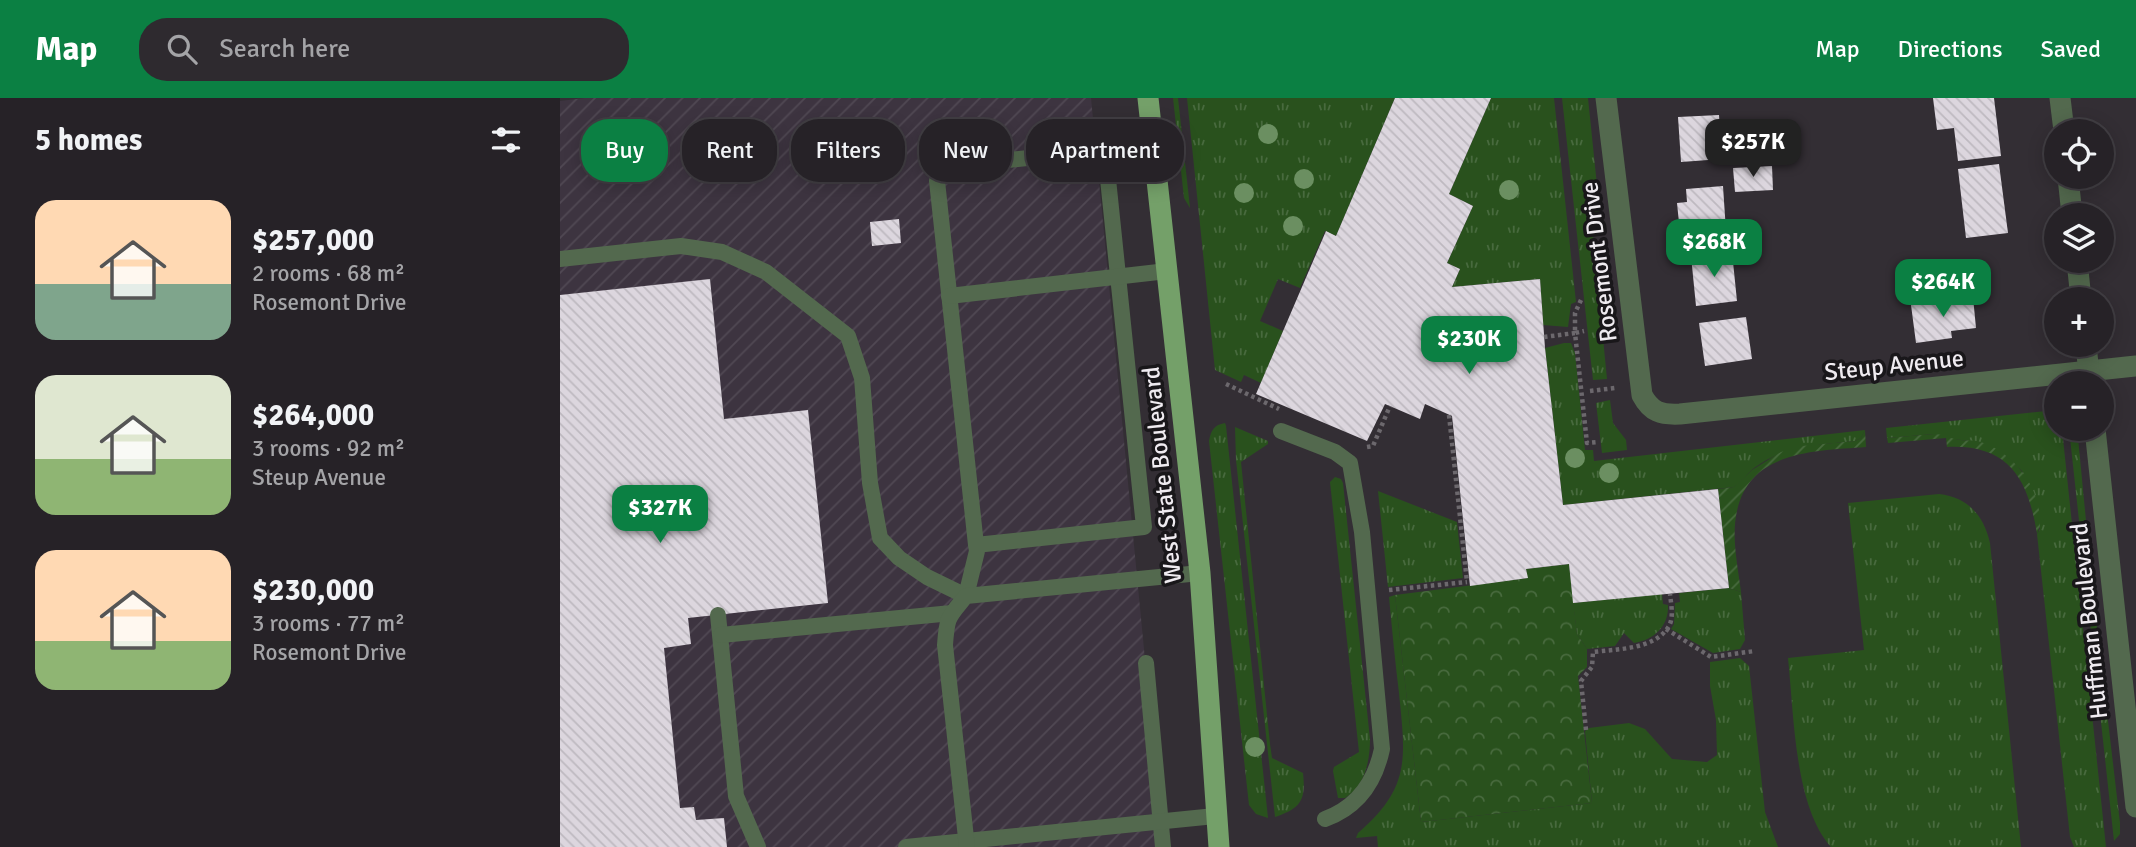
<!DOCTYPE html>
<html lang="en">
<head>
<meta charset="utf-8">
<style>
  :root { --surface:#262227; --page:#2e2a2f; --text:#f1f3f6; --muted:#a4a4a7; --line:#423f44; --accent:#0b8043 }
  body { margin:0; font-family:Signika,sans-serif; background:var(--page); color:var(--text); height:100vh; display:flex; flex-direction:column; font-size:26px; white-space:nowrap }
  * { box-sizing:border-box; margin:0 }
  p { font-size:23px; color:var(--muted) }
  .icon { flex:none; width:38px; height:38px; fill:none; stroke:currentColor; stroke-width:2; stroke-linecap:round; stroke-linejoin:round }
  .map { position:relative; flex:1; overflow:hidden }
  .panel { display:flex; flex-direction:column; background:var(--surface); width:560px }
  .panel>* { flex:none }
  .guide { position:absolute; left:21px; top:21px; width:665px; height:63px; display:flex; gap:14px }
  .fabs { position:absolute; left:1484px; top:21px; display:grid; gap:14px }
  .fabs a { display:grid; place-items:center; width:70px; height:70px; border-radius:50%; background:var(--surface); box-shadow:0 4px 18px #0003,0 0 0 2px var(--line); font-size:35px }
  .price { position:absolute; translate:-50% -60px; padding:0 16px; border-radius:14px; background:var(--accent); color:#fff; font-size:23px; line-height:46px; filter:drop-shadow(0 2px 4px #0008) }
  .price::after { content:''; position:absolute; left:50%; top:42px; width:21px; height:16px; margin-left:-10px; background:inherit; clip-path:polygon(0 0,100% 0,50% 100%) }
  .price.on { background:#222; color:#fff }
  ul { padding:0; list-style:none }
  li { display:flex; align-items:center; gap:21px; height:175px; padding:0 35px }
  li span { display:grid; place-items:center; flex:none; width:196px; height:140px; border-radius:21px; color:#555 }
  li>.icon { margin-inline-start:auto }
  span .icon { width:84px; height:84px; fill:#fffc; stroke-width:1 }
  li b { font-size:30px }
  h2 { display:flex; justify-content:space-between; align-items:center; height:84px; padding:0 35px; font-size:30px }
  .chip { padding:0 24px; border-radius:28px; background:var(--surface); box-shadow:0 4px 18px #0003,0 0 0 2px var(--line); font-size:24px; line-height:63px }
  .chip.on { background:var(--accent); color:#fff }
  header { display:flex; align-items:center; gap:42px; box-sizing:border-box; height:98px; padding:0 35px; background:var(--accent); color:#fff }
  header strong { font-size:33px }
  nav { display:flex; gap:38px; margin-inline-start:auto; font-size:24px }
  .search { width:490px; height:63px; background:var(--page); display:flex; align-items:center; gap:18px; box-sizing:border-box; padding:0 24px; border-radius:28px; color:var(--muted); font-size:26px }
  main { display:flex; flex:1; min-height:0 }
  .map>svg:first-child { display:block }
</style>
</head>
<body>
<header>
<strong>Map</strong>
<div class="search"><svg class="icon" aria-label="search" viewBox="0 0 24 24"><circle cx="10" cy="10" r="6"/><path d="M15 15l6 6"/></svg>Search here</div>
<nav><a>Map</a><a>Directions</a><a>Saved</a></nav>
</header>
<main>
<section class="panel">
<h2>5 homes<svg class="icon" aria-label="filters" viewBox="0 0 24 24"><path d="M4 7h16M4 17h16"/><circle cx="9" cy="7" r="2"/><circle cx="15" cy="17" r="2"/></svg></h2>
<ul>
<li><span style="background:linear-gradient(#ffd9b3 60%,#7fa58c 0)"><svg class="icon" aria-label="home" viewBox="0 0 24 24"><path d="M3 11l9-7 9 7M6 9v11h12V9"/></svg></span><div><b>$257,000</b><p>2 rooms · 68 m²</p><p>Rosemont Drive</p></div></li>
<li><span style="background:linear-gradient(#dfe7d0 60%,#8fb573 0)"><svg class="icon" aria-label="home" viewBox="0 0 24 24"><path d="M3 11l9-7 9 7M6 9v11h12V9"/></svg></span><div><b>$264,000</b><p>3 rooms · 92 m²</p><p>Steup Avenue</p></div></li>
<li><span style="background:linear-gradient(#ffd9b3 65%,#8fb573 0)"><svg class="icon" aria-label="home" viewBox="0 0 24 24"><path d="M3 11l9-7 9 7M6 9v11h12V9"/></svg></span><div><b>$230,000</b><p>3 rooms · 77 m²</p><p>Rosemont Drive</p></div></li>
</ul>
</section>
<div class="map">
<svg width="1576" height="749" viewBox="0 0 1576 749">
  <defs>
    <pattern id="industrial-furrows" width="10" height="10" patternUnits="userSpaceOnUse" patternTransform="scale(1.75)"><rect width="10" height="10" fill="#3d3440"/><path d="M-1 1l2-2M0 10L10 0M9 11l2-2" fill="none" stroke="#504853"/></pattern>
    <pattern id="grass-tufts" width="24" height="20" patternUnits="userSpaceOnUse" patternTransform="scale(1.75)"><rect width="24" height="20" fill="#29511d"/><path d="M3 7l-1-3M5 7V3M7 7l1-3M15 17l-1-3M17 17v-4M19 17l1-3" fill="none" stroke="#486a3e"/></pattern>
    <pattern id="forest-crowns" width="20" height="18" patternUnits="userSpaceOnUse" patternTransform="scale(1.75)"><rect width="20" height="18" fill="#29511d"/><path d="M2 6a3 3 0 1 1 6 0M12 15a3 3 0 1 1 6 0" fill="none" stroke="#486a3e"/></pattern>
    <pattern id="garden-furrows" width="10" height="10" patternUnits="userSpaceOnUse" patternTransform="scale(1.75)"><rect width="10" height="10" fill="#29511d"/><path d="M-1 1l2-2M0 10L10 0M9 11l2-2" fill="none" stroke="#486a3e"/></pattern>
    <pattern id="building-back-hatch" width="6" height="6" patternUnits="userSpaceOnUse" patternTransform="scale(1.75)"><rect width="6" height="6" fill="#dcd6de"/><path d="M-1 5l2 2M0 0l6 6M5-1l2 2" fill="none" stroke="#beb9c0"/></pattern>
  </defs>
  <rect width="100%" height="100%" fill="#332e34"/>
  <path fill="url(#industrial-furrows)" d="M25 0H531L603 749H0V3Z"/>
  <g fill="url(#grass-tufts)">
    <path d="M613 0H618L630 110 624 100Z"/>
    <path d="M627 0H835L776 138 765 133 740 190 718 181 700 223 723 233 701 285 684 277 681 284 655 272Z"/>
    <path d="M931 0H994L1016 204 1011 206 1008 229 983 227 980 181 892 189 900 171 887 165 913 108 889 96Z"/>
    <path d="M1002 0H1028L1042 136 1033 138 1047 281 1033 282Z"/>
    <path d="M1004 245H1011L1015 255 1025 352H1033L1034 363 1305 332 1301 340 1295 343C1258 347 1225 347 1194 370 1187 376 1181 384 1174 389L1003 407 985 250Z"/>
    <path d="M1050 302 1053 325 1066 342 1067 352 1042 355 1036 305Z"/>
    <path d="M1496 312V331H1502L1546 749H1514L1510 739 1477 436 1480 431 1462 373 1446 358 1420 344 1392 341 1374 336 1327 340 1326 330Z"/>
    <path d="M665 325 666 328 708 720 696 716 689 707 649 343C651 332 654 327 665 325Z"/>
    <path d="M675 329 708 343V346L681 364 710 646 712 660 743 675C746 702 741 710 715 719L676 362Z"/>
    <path d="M1516 337 1518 340 1533 495 1560 725V736L1554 743 1510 340Z"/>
    <path d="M775 379 781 381 783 385 810 641C810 663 805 688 785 700H778L773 673 774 669 799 654 770 384Z"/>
    <path d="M818 393 897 424 903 480 828 489Z"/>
    <path d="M1379 396C1408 399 1424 418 1430 445L1461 749H1271C1234 708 1234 615 1228 560L1304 552 1288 405Z"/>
    <path d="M1169 490 1181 494 1185 542 1180 551 1153 555 1111 531 1114 526 1115 505 1120 504 1119 495Z"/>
    <path d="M1102 496 1103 506 1108 507C1109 528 1094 542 1074 545L1064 535 1055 548 1027 551 1017 536 1013 505Z"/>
    <path d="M835 497 861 724 1032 705 1025 633 1029 630 1069 625 1085 631 1112 661 1147 664 1157 657 1156 622 1150 588V564L1180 560 1189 568 1205 714 1218 749H818L817 738 796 740 798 735C852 689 845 658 839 595 835 563 832 531 829 499Z"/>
  </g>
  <path fill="url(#forest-crowns)" d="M1009 466 1017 536 1027 551V569L1018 578 1032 705 861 724 835 497 967 480 966 471Z"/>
  <g fill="url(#garden-furrows)">
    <path d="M1305 332 1306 349C1256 353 1190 352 1177 413 1171 439 1178 469 1181 494L1169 490 1158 391 1174 389 1192 372 1221 354 1242 348 1295 343 1301 340Z"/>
    <path d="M1374 336C1382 336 1387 339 1395 341 1402 343 1410 342 1417 343 1444 349 1471 377 1477 404 1480 414 1482 426 1477 436 1468 381 1449 346 1387 349L1386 340 1328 345 1327 340Z"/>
  </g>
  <g fill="url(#building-back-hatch)">
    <path d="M835 0H931L889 96 913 108 887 165 900 171 892 189 980 181 985 250 1003 407 1158 391 1169 490 1013 505 1009 466 966 471 968 480 910 488 892 318 865 306 860 321 825 306 807 343 696 296 766 133 776 138Z"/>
    <path d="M1373 0H1434L1441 58 1398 63 1394 30 1377 32Z"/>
    <path d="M1159 17 1162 61 1121 64 1118 19Z"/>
    <path d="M1439 66 1448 135 1406 140 1398 71Z"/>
    <path d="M1212 68 1213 92 1175 94 1173 70Z"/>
    <path d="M1163 88 1166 133 1129 136 1128 124 1119 125 1117 105 1127 104 1126 91Z"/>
    <path d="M339 121 341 145 312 148 310 124Z"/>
    <path d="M1172 154 1177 203 1136 208 1131 158Z"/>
    <path d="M150 181 164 321 248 312 268 505 128 520 131 546 104 550 120 710 134 709 136 722 164 720 167 749H0V197Z"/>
    <path d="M1413 199 1416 230 1391 233 1392 240 1356 245 1351 207Z"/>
    <path d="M1186 219 1192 261 1145 268 1139 225Z"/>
  </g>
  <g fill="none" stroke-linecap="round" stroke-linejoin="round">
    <g stroke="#6c686d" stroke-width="4.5" stroke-dasharray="3.5 3.5" stroke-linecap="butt">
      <path d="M1021 202 1015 215V235L1024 233"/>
      <path d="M984 239 1015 235 1027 345 1037 344"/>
      <path d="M666 286 719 311"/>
      <path d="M1030 293 1055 290"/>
      <path d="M889 317 907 484"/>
      <path d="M807 349 813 348 830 308"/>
      <path d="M829 492 907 484"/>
      <path d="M1106 531 1151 559 1195 553"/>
      <path d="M1026 632 1021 583 1032 569 1033 554C1056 551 1095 552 1109 528 1114 519 1111 506 1110 496"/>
    </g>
    <g stroke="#53694e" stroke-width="16">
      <path d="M0 161 121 148 162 154 206 174 288 238 302 280 310 385 320 440 339 460 367 479 406 498 417 453 416 447 377 83 380 73 390 68 545 52 584 429 416 447"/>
      <path d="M389 198 607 173"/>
      <path d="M721 333 775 354 790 365 802 434 822 651C815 684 798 709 765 721"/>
      <path d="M158 517 176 698 198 749"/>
      <path d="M161 537 392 515"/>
      <path d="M586 565 603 749"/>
      <path d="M346 749 655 718"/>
      <path d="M407 749 385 547C387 518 388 520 406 498L640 475"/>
    </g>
    <g stroke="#53694e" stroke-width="21">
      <path d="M1046 0 1082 297C1091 314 1101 317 1120 316L1576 268"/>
      <path d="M1500 0 1504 33"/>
      <path d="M1508 79 1512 117"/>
      <path d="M1517 163 1521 201"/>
      <path d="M1526 247 1530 285"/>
      <path d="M1535 331 1576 709"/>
    </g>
    <path stroke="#74a069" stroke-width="21" d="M588 0 640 475 659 749"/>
  </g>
  <g fill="#6b8f61">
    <circle cx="708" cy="36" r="10"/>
    <circle cx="744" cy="81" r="10"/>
    <circle cx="949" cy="92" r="10"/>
    <circle cx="684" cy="95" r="10"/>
    <circle cx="733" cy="128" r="10"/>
    <circle cx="1015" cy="360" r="10"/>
    <circle cx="1049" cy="375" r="10"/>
    <circle cx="695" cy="649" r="10"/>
  </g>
  <g text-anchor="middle" stroke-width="7" stroke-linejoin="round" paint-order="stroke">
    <g font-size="24" fill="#efebf0" stroke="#19171a">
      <text transform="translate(1039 164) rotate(-97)" y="8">Rosemont Drive</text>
      <text transform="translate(1334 267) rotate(-6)" y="8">Steup Avenue</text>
      <text transform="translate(602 377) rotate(-96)" y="8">West State Boulevard</text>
      <text transform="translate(1529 523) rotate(-96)" y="8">Huffman Boulevard</text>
    </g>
  </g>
</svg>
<div class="fabs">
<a><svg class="icon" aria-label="locate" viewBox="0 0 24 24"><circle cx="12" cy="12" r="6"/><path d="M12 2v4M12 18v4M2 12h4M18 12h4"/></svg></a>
<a><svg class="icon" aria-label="layers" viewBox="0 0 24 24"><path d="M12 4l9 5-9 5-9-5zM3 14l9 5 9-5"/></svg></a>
<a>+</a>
<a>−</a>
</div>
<b class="price on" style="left:1193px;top:81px">$257K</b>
<b class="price" style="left:1154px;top:181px">$268K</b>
<b class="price" style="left:1383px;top:221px">$264K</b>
<b class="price" style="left:909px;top:278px">$230K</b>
<b class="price" style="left:100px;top:447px">$327K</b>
<div class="guide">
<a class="chip on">Buy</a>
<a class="chip">Rent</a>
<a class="chip">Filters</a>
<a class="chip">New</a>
<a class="chip">Apartment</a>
</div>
</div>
</main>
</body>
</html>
